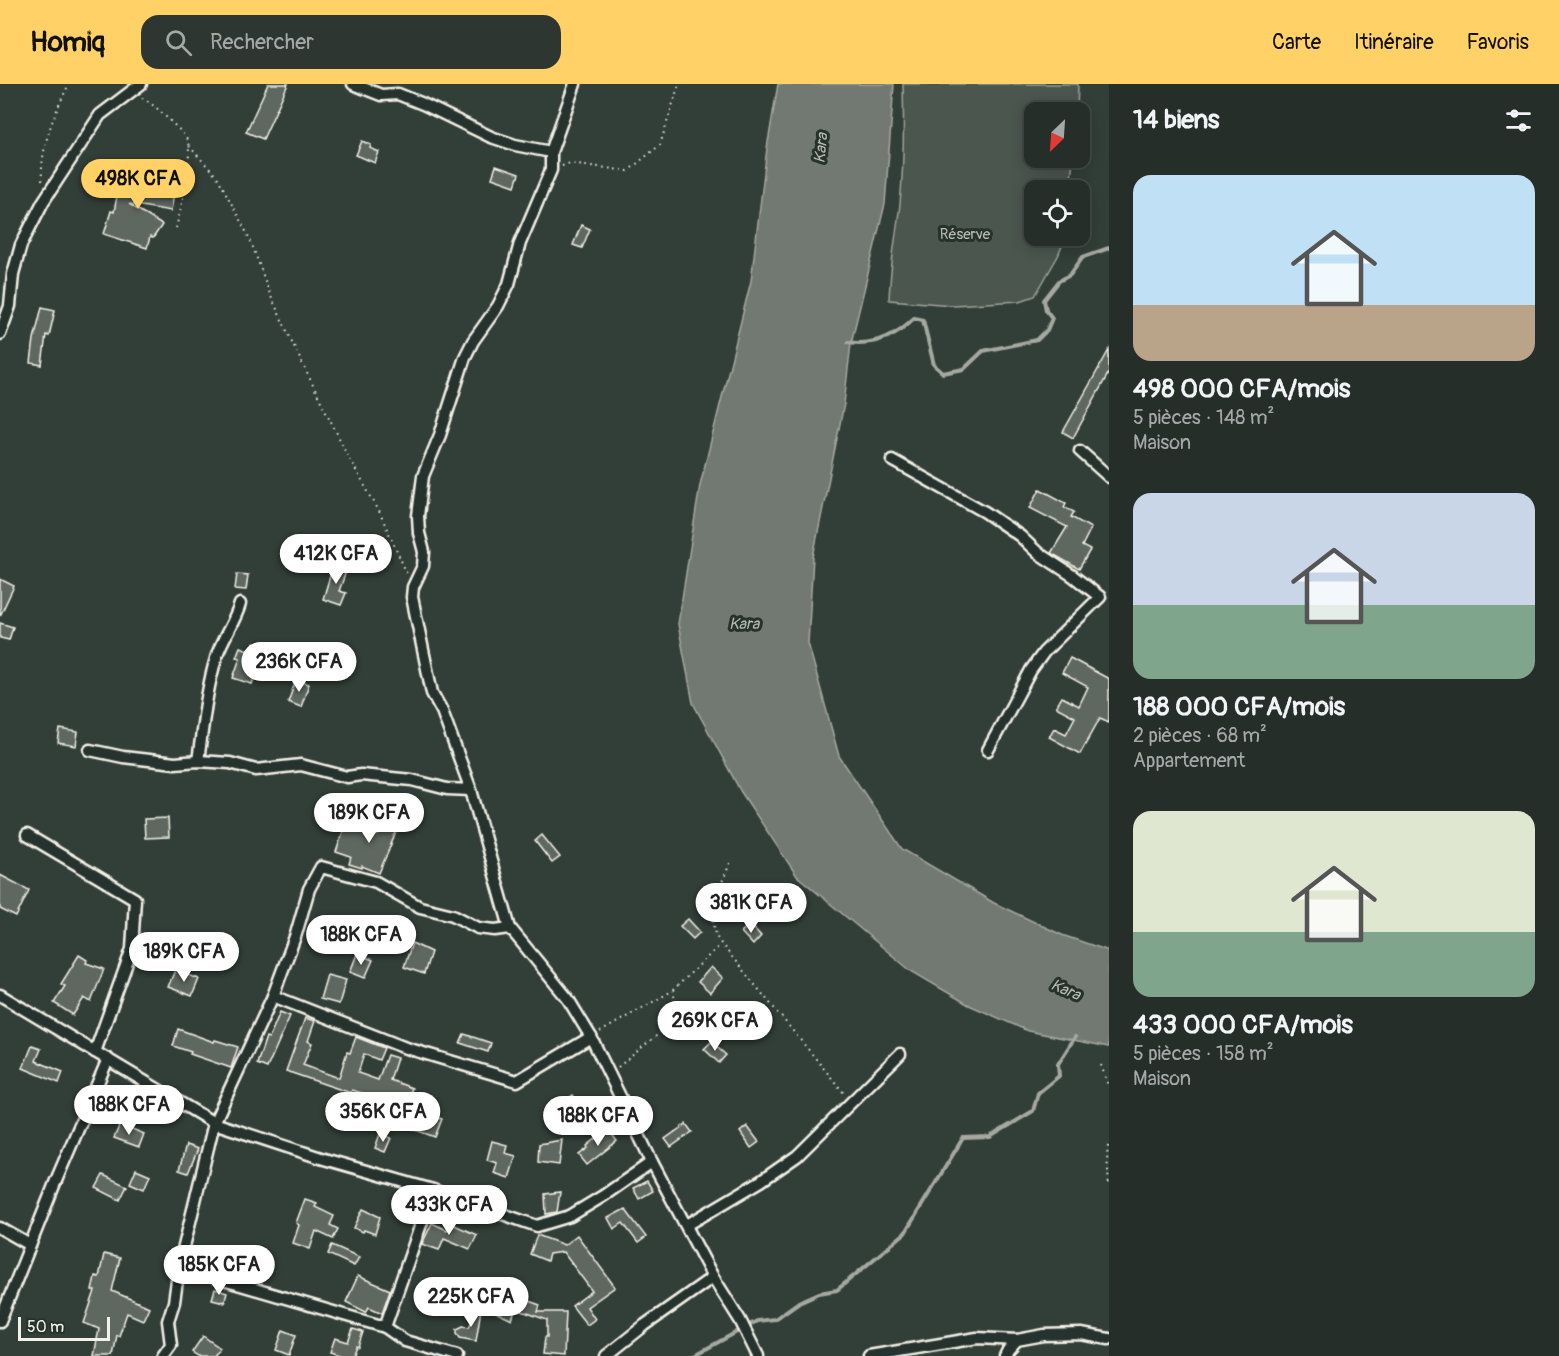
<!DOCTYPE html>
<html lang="fr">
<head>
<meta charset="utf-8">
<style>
  :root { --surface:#262e2a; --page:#2e3632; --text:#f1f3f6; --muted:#a4a8a8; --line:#424a47; --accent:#ffd166 }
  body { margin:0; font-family:Pangolin,sans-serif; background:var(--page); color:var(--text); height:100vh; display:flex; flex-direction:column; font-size:22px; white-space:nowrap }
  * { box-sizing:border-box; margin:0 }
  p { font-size:20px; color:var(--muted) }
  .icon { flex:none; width:33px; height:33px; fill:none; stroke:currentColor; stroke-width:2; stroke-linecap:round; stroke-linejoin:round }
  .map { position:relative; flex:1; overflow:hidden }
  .sheet { display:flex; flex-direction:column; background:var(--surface); width:450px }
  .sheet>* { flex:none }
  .needle { width:39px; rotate:205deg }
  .tools { position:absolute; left:1024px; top:18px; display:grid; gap:12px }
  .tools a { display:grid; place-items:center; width:66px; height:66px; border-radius:12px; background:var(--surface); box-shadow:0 3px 15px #0003,0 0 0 2px var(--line); font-size:30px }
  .scale { position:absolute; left:18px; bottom:15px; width:92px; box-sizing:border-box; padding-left:6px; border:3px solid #f4f1e8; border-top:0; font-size:16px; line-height:21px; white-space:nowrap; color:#f4f1e8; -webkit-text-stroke:4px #26332d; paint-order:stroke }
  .price { position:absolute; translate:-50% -51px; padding:0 14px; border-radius:21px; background:#fff; color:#222; font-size:20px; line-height:39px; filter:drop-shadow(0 2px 3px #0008) }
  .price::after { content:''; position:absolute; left:50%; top:36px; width:18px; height:14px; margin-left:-9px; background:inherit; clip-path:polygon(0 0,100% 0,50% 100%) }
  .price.on { background:var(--accent); color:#111 }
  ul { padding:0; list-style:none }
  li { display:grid; align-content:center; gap:12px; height:318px; padding:0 24px }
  li span { display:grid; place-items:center; height:186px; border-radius:18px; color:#555 }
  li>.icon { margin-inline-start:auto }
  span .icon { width:108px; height:108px; fill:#fffc; stroke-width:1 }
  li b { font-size:26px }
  h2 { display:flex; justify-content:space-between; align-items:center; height:72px; padding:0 24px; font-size:26px }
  header { display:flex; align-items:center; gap:36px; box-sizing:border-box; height:84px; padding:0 30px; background:var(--accent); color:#111 }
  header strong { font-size:28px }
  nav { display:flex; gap:33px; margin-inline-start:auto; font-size:21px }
  .search { width:420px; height:54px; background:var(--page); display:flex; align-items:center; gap:15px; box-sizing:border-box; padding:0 21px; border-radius:18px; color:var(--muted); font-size:22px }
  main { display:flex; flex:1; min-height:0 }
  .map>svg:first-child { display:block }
</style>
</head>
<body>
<header>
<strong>Homiq</strong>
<div class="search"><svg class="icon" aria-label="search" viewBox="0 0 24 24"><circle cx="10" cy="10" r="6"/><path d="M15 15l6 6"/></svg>Rechercher</div>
<nav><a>Carte</a><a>Itinéraire</a><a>Favoris</a></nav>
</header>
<main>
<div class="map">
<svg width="1109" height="1272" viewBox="0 0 1109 1272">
  <rect width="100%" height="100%" fill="#323e38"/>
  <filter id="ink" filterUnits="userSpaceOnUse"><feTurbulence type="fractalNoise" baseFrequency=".0167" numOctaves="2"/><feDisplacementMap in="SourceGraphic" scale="12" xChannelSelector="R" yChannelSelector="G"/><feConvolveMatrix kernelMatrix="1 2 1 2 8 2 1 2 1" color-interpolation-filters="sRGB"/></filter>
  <g filter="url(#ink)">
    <path fill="#4c564f" stroke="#a0a49c" stroke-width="1.5" d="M903 0H1078L1077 28H1035V74H1073L1070 106H1035V152H1066L1058 172 1035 212 1020 217 953 221 889 216C890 183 896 152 900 120 904 80 904 39 903 0Z"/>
    <path fill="#727972" stroke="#a6a9a1" stroke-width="1.5" d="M778 0H894L885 120 851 259 844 320 813 473 808 559 839 672 902 765 994 819 1062 851 1109 867V963L1028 947 969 921 911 887 797 792 741 708 693 619 678 540 700 401 751 197 767 64Z"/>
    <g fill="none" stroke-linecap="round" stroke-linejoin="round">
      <g stroke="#a6a9a1" stroke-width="4">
        <path d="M848 258C874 262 896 252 914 234L923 236 934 281 943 289 964 285 983 267 1037 256 1047 246 1052 234 1046 226 1044 216 1059 197 1070 191 1083 173 1109 164"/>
        <path d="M693 1272 757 1237 775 1235 799 1218 819 1209 837 1206 905 1149 963 1054 990 1053 1033 1027 1038 1009 1059 992 1058 980 1075 953"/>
      </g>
    </g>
    <g fill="#5f6861" stroke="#f4f1e8" stroke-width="1.5">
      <path d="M268 0H288L263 55 246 48Z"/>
      <path d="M362 57 371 61 370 64 379 68 375 79 356 71Z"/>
      <path d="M496 82 519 90 515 102 492 94Z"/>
      <path d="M121 91 175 102 171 127 129 120 162 141 153 154 150 153 147 164 104 150 111 127 114 128Z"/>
      <path d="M581 141 590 145 582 164 573 161Z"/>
      <path d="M42 223 55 226 49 252 46 251 42 281 31 279 34 255Z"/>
      <path d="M1109 266V288L1073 354 1063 348Z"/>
      <path d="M1040 405 1066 419 1064 423 1074 428 1071 433 1091 444 1082 462 1090 466 1079 485 1051 469 1067 443 1030 424Z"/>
      <path d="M334 479 347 485 339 507 346 509 341 521 323 515Z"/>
      <path d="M237 490 248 491 246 506 235 505Z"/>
      <path d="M0 495 14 502 0 532Z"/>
      <path d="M0 539 13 543 9 556 0 554Z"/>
      <path d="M254 559 266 564 252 600 233 594 240 574 236 573 240 563 251 567Z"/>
      <path d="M1070 574 1109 595V638L1100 634 1080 670 1049 653 1054 644 1066 650 1075 633 1056 623 1062 613 1079 622 1088 603 1062 589Z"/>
      <path d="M296 596 309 600 301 623 288 618Z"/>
      <path d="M60 645 78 648 76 662 58 659Z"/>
      <path d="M389 727 402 734 379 789 362 782V784L349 780 351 773 336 768 345 742 378 751Z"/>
      <path d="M168 734 169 753 145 754 144 735Z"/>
      <path d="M542 751 560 773 552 779 535 757Z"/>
      <path d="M0 791 29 806 16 833 0 825Z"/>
      <path d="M688 835 700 848 693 855 680 842Z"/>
      <path d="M750 840 761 852 753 861 741 848Z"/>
      <path d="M346 843 369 854 363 868 339 857Z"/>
      <path d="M412 859 431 868 424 890 404 883Z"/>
      <path d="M357 870 373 876 365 894 350 888Z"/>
      <path d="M79 871 87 876 86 879 104 885 91 918 84 914 73 931 54 919 65 902 61 900Z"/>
      <path d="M711 883 723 894 710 909 698 898Z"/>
      <path d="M175 886 199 895 192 912 168 903Z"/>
      <path d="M327 891 346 896 339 920 320 915Z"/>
      <path d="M280 928 290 932 267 984 257 980 266 953 269 954Z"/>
      <path d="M305 934 315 937 308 957 312 959 303 981 339 994 347 968 350 969 356 953 384 964 379 976 364 970 358 989 378 996 387 971 397 974 390 996 412 1004 405 1024 373 1015 374 1013 352 1006 351 1009 327 1001 286 987Z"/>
      <path d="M178 945 214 958 215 956 238 963 231 984 190 970 191 968 173 962Z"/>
      <path d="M464 950 491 959 488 968 460 959Z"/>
      <path d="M711 958 726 971 719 979 704 965Z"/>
      <path d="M32 962 41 965 36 977 63 988 59 999 23 984Z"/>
      <path d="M573 1011 579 1020 554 1038 548 1029Z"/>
      <path d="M420 1027 442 1035 435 1053 413 1045Z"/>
      <path d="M120 1040 144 1050 139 1063 114 1054Z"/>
      <path d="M686 1040 692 1048 671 1063 665 1055Z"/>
      <path d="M747 1042 759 1058 751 1064 740 1048Z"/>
      <path d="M608 1045 617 1057 587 1081 579 1071 588 1064 587 1062Z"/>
      <path d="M380 1050 391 1054 385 1068 375 1064Z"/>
      <path d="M562 1056 559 1081 538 1078 539 1060Z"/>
      <path d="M492 1057 507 1061 505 1069 516 1072 509 1094 494 1089 497 1079 487 1076Z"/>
      <path d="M186 1061 198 1065 188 1089 179 1086Z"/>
      <path d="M136 1085 150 1091 144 1105 130 1099Z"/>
      <path d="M103 1091 127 1102 120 1116 96 1104Z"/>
      <path d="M647 1097 653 1107 639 1115 633 1104Z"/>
      <path d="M560 1108 557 1128 546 1130 545 1110Z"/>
      <path d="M305 1115 317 1119 315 1123 334 1132 330 1141 338 1145 333 1155 316 1147 310 1165 293 1159 299 1141 296 1139Z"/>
      <path d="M363 1125 380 1133 375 1150 364 1146 363 1148 354 1144Z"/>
      <path d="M625 1125 646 1153 638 1159 623 1139 614 1145 608 1134Z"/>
      <path d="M432 1139 447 1146 450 1139 477 1151 470 1165 444 1154 439 1166 422 1160Z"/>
      <path d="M537 1151 564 1161 577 1151 615 1203 587 1223 595 1235 587 1241 572 1222 592 1207 563 1168 549 1170 547 1177 530 1170Z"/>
      <path d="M332 1161 359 1173 354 1182 328 1170Z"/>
      <path d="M104 1170 120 1174 112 1207 149 1223 143 1236 127 1229 119 1252 117 1251 113 1272H94L99 1245 84 1239 95 1207H92L95 1192 99 1193Z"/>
      <path d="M358 1192 390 1206 382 1229 369 1223 366 1228 346 1218Z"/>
      <path d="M215 1205 227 1209 224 1218 212 1215Z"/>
      <path d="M485 1205 517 1219 512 1236 478 1220Z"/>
      <path d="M523 1215 540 1221 538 1228H566L564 1272 543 1270 545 1253H547V1236L519 1226Z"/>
      <path d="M478 1224 481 1225 476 1257 460 1254 457 1249V1245L463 1242 469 1243Z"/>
      <path d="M353 1245 363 1248 358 1263 356 1262 352 1272H342L330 1268 335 1254 348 1258Z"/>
      <path d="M283 1246 296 1251 289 1271 276 1266Z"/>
      <path d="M203 1252 220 1264 214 1272H198L192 1268Z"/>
    </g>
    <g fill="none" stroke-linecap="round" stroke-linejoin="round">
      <defs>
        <g id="minor">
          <path d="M353 0 381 11 398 10 423 20 491 53 515 61 551 68"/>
          <path d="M575 0 551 68V86L520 159 509 200 498 222 473 257 465 273 440 351 423 392 418 432 419 449 424 468 423 482 413 503 412 513 432 609 442 627 471 706 510 844 568 915 591 953 652 1078 713 1193 740 1236 758 1272"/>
          <path d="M0 250 10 222 13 190 21 161 43 118 100 31 141 0"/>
          <path d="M1080 367 1109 393"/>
          <path d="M892 376 985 428 1020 452 1038 469 1073 492 1100 513 1044 568 1031 586 988 666"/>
          <path d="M90 666 123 673 175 679 198 677 230 679 256 686 301 681 347 693 361 691 412 696 447 705 471 706"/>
          <path d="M198 677C203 642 206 606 217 571 223 553 235 538 240 520"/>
          <path d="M27 751 135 815 132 865 95 968"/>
          <path d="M0 911 214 1039 324 1075 433 1106 537 1142 570 1132 603 1112 652 1078"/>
          <path d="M273 912 403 963 517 997 591 953"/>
          <path d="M687 1141 761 1097 797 1072 900 970"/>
          <path d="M0 1144 30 1161"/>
          <path d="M179 1183 385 1243 405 1257 457 1272"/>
          <path d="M0 1237 55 1099 108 975"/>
          <path d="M385 1243 433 1106"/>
          <path d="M163 1272 171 1261 168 1237 174 1218 179 1183 214 1039 273 912 296 850 309 805 321 783 376 798 420 823 453 831 478 844 495 846 510 844"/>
          <path d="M606 1272 645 1241 713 1193"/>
          <path d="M869 1272 977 1254 1017 1256"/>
          <path d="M1005 1272 1008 1266 1017 1256 1044 1251 1081 1250 1109 1255"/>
        </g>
      </defs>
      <use href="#minor" stroke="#f4f1e8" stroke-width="15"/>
      <g stroke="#f4f1e8" stroke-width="2" stroke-dasharray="1.5 4.5" stroke-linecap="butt">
        <path d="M142 14C152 19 160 27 168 35 174 41 183 48 187 56 194 70 180 128 176 144"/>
        <path d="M189 62 218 94 250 155 269 208 300 275 349 374 379 427 407 490"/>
        <path d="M562 82 570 79 628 87 660 61 679 0"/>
        <path d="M42 97C40 63 54 30 69 0"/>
        <path d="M730 779C719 807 706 825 718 856L844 1009"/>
        <path d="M600 948 672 907 720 861"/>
        <path d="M1101 981 1109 1004"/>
        <path d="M618 983 682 931 672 907"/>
        <path d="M1109 1062 1107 1071 1109 1103"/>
      </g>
      <use href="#minor" stroke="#26332d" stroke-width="10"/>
    </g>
  </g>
  <g text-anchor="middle" stroke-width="6" stroke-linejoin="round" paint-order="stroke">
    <g font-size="15" fill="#b9bbb2" stroke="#26332d">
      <text x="965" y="155">Réserve</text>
    </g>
    <g font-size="16" font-style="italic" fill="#babbb3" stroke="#26332d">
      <text transform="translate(820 64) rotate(-84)" y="6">Kara</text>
      <text x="744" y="545">Kara</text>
      <text transform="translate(1066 905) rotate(23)" y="6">Kara</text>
    </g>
  </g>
</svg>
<div class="tools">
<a><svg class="needle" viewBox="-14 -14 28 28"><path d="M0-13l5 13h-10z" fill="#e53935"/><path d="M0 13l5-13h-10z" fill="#a4a8a8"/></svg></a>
<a><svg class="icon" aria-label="locate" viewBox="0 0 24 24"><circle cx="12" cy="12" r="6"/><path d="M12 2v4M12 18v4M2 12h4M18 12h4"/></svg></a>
</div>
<div class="scale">50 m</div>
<b class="price on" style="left:138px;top:126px">498K CFA</b>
<b class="price" style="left:336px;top:501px">412K CFA</b>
<b class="price" style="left:299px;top:609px">236K CFA</b>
<b class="price" style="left:369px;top:760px">189K CFA</b>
<b class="price" style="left:751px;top:850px">381K CFA</b>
<b class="price" style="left:361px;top:882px">188K CFA</b>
<b class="price" style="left:184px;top:899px">189K CFA</b>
<b class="price" style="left:715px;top:968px">269K CFA</b>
<b class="price" style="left:129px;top:1052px">188K CFA</b>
<b class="price" style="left:383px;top:1059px">356K CFA</b>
<b class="price" style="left:598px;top:1063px">188K CFA</b>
<b class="price" style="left:449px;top:1152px">433K CFA</b>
<b class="price" style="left:219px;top:1212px">185K CFA</b>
<b class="price" style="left:471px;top:1244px">225K CFA</b>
</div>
<section class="sheet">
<h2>14 biens<svg class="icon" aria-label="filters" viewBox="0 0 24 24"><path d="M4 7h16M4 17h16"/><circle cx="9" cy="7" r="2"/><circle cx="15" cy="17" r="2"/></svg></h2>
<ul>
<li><span style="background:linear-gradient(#bfe0f5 70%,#b9a48a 0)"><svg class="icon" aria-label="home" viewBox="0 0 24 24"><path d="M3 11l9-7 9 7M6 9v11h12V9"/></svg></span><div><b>498 000 CFA/mois</b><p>5 pièces · 148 m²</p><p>Maison</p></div></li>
<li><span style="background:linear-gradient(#c9d6e8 60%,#7fa58c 0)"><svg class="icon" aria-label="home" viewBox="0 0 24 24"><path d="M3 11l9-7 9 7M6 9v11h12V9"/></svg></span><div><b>188 000 CFA/mois</b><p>2 pièces · 68 m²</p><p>Appartement</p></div></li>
<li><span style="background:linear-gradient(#dfe7d0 65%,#7fa58c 0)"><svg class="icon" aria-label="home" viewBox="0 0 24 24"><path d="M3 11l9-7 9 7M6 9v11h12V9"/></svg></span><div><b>433 000 CFA/mois</b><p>5 pièces · 158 m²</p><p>Maison</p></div></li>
</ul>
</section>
</main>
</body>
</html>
